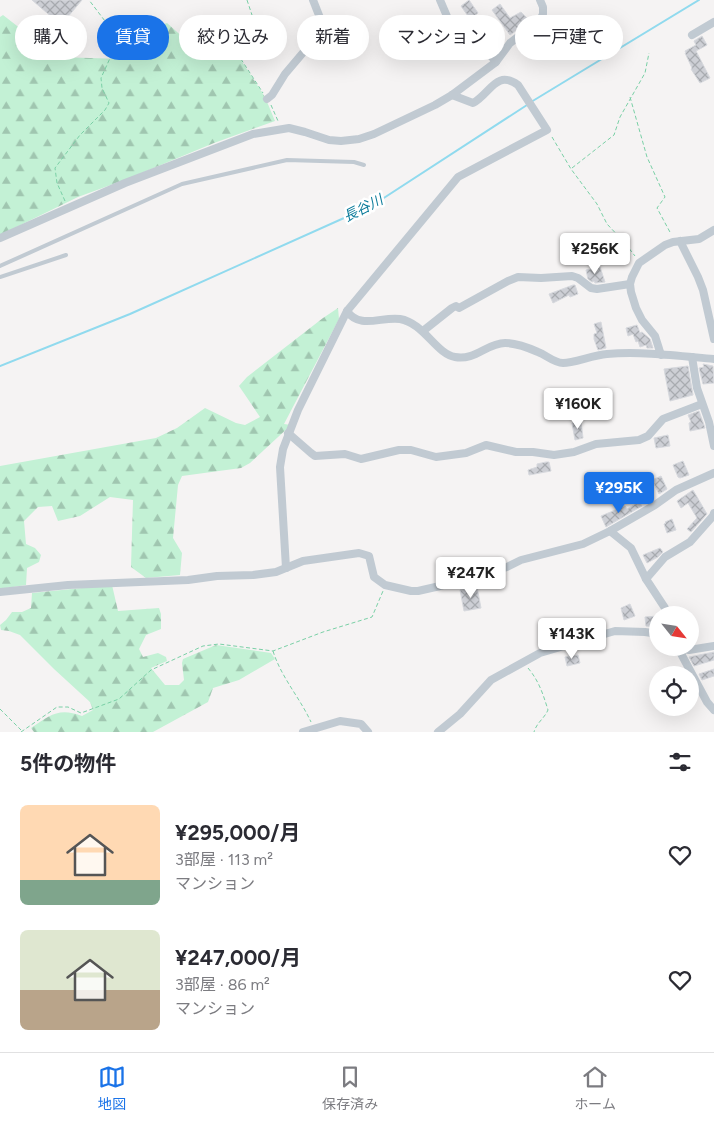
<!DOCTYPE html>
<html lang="ja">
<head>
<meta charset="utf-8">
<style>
  :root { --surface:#fff; --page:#f7f7f7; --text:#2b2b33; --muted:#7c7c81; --line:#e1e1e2; --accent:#1a73e8 }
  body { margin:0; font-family:Figtree,"Noto Sans JP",sans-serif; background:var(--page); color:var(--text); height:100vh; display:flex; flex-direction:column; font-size:19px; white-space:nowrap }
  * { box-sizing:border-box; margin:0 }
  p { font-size:16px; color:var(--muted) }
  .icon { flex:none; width:28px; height:28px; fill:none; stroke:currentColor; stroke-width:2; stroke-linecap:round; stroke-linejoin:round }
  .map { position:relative; height:732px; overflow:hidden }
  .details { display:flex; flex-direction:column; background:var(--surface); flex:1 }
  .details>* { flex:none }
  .guide { position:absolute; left:15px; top:15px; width:685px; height:45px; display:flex; gap:10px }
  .needle { width:32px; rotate:120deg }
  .controls { position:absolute; left:649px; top:606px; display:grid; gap:10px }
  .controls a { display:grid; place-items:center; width:50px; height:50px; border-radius:50%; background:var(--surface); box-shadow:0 5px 20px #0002; font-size:25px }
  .price { position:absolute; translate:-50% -42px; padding:0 11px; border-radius:5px; background:#fff; color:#222; font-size:16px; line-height:32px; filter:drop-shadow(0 1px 2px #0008) }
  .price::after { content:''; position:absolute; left:50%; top:30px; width:15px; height:11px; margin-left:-8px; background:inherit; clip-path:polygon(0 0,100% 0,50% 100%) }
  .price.selected { background:var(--accent); color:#fff }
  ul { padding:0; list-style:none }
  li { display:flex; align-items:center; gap:15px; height:125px; padding:0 20px }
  li span { display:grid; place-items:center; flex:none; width:140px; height:100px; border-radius:8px; color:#555 }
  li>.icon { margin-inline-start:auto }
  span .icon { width:60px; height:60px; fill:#fffc; stroke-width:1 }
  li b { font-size:21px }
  h2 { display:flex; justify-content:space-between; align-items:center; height:60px; padding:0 20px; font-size:21px }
  .pill { padding:0 18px; border-radius:22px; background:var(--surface); box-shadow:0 5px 20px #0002; font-size:18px; line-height:45px }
  .pill.selected { background:var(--accent); color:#fff }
  .dock { display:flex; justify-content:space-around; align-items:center; height:70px; border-top:1px solid var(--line); background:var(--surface); font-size:14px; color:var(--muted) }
  .dock a { display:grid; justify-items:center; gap:2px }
  .dock .selected { color:var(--accent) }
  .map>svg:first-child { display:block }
</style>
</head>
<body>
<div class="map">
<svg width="714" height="732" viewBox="0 0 714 732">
  <defs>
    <pattern id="forest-firs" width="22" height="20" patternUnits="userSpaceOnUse" patternTransform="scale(1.25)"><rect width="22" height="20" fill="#c3f1d5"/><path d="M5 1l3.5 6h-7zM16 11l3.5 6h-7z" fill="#a0c6b0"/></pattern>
    <pattern id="building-cross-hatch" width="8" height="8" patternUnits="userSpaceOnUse" patternTransform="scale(1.25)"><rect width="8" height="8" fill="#cdcfd5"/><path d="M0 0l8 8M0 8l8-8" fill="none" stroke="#a8abb0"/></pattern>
  </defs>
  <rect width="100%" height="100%" fill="#f5f3f3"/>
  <g fill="url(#forest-firs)">
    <path d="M3 15 57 57 123 59 141 49 158 26 167 23 195 48 213 42 233 48 265 97 275 121 214 143 127 179 78 197 0 235V17Z"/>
    <path d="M338 308 339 319 284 424 291 425 250 463 241 468 182 476 178 485 173 538 182 553 180 575 146 578 131 567 133 500 110 497 80 516 58 521 52 506 38 507 24 521 26 544 35 548 41 555 39 562 27 568 26 585 0 589V466L156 438 177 428 205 408 236 423 245 425 260 417 239 386 247 377 323 318Z"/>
    <path d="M112 585 118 611 159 608 161 614V629L146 635 139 649 143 657 158 653 166 657 167 661 151 668 165 685H179L184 680 182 663 183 659 216 645 271 653 275 659 239 680 213 688 208 702 153 732H34L31 728C50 715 59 707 82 716L93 710 90 702 54 669 20 635 9 631 1 630 0 625 6 620 12 612H22L31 608 32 593Z"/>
  </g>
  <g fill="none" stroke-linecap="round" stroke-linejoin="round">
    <g stroke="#90daee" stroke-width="2">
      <path d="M531 102 699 0"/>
      <path d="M0 366 130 314 373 205 527 105"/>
    </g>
  </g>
  <g fill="url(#building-cross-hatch)" stroke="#d7d9de">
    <path d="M32 0H82L61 25Z"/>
    <path d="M469 0 478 13 470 19 461 6Z"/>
    <path d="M500 4 510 18 521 12 528 19V22L510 35 492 10Z"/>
    <path d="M702 36 707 45 696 51 710 78 700 83 691 69 692 68 685 53H686L685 51 696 45 694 41Z"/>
    <path d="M600 267 605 282 595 283 594 281 592 282 588 279 586 270Z"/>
    <path d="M573 285H575L578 294 570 297 569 295 553 303 549 294Z"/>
    <path d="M601 322 606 348 598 350 594 339V334L597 333 594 324Z"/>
    <path d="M637 325 640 333 642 332 650 339 653 348H647L646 345 640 347 638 341 636 342 633 334 628 336 626 328Z"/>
    <path d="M703 364 713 366 714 383 703 384 699 368 704 367Z"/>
    <path d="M688 366 693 395 670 401 664 369Z"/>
    <path d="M699 411 705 428 690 431 689 423 691 422 688 415Z"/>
    <path d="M581 421 583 438 575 440 572 423Z"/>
    <path d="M668 435 670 446 656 448 654 438Z"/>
    <path d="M683 461 689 475 680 478 678 477 673 465Z"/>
    <path d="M546 462H549L551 471 529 475 528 470 537 467V464Z"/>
    <path d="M661 476 667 489 659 494 652 480Z"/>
    <path d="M693 490 707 514 691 532 687 529 697 518 688 503 681 508 677 501Z"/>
    <path d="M639 502 642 506 606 527 601 516 625 506 627 509Z"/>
    <path d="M672 519 676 530 667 533 664 524 666 523 665 522Z"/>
    <path d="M660 548 663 552 658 557 647 563 643 555Z"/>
    <path d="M477 587 481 608 464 611 460 590Z"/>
    <path d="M630 604 635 616 624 620 621 608Z"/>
    <path d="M658 616V627L646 626 645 617Z"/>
    <path d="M714 652V660L694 666 689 657Z"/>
    <path d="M578 655 580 663 567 666 565 657Z"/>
    <path d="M714 669V676L702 680 699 674Z"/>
  </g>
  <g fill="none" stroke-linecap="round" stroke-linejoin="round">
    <g stroke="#7ad0a6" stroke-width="1" stroke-dasharray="4 2.5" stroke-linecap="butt">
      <path d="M247 0 255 24 254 28 237 39 235 43 237 53 263 93"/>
      <path d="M630 97 647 157 665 197 657 208 671 234"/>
      <path d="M271 105 278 121"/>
      <path d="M552 137 571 169 597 204 607 224 624 242 635 256"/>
      <path d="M572 168 614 135 620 117 645 73 649 53"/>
      <path d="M65 201 57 183 55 168 80 135 105 110 109 103 102 88 101 78 111 56 107 48 108 25 89 0"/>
      <path d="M273 651C281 677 300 698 311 722"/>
      <path d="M528 668C539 681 543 694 548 710 544 719 537 722 534 732"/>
      <path d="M0 709 21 730"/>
      <path d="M21 732 57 707H68L81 713 119 699 151 670 203 646 219 644 273 651 323 632 372 617 383 591"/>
    </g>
    <g stroke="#c1cad2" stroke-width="4">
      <path d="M0 266 182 184 287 160 354 162 364 165"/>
      <path d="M0 277 66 255"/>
    </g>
    <g stroke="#c1cad2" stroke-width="8">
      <path d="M440 0 449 21 459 33 485 49 496 62"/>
      <path d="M692 35 714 22"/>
      <path d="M452 95 473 103C490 94 496 69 518 85L547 130 458 177 347 311C360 330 382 316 400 319 424 323 436 354 455 357 475 361 487 343 505 343 515 343 529 348 538 352 546 355 554 363 563 363 574 363 593 355 607 354 641 351 680 356 714 359"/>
      <path d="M267 99 272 95 285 74 307 48 316 41 320 34 322 23 313 0"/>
      <path d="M0 238 125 183 253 134 289 128 305 132 329 140 341 141 359 139 374 134 435 105 452 95 496 62 510 43 540 20 543 14V7L540 0"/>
      <path d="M680 241 698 277 703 290 714 339"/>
      <path d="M423 331 452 308 456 306 459 308 508 281 518 277 541 278 572 276 578 278 591 288 597 289 630 284"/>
      <path d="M661 355 655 336 642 320 636 308 631 292 630 284 632 277 639 263 665 245 673 242 699 239 714 230"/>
      <path d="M692 357 697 388 709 422 714 446"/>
      <path d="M288 433 311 453 315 456 345 454 361 459 399 450H411L436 457 466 453 486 445 516 452H533L554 455 574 452 596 444 639 440 648 436 663 419 702 404"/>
      <path d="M610 531 631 548 646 579 665 608 667 615"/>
      <path d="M286 568 280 467 283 449 298 410 347 311"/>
      <path d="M646 579 665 557 690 542 713 516 714 513"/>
      <path d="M0 592 68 585 188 580 217 576 253 575 276 572 303 561 359 553 369 556 374 577 385 585 411 591H418L440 586 479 576 507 567 521 560 583 544 610 531 655 505 676 490 714 473"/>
      <path d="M678 648 707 702 714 710"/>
      <path d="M679 648 689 650 714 646"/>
      <path d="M303 732 340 721 361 724 368 732"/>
      <path d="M438 732 460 714 491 680 540 653 615 631 645 632 658 634"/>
    </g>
  </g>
  <g text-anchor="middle" stroke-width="5" stroke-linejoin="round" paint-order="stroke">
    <g font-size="14" font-style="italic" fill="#0c7c9b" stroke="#fff">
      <text transform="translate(363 208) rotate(-27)" y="5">長谷川</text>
    </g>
  </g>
</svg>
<div class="controls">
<a><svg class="needle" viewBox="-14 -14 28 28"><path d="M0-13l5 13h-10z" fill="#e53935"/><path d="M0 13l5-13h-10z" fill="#7c7c81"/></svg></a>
<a><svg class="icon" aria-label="locate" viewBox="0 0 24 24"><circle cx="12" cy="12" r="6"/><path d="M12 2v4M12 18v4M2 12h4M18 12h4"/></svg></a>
</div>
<b class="price" style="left:595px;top:275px">¥256K</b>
<b class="price" style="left:578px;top:430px">¥160K</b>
<b class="price selected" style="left:619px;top:514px">¥295K</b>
<b class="price" style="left:471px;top:599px">¥247K</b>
<b class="price" style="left:572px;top:660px">¥143K</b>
<div class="guide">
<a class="pill">購入</a>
<a class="pill selected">賃貸</a>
<a class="pill">絞り込み</a>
<a class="pill">新着</a>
<a class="pill">マンション</a>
<a class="pill">一戸建て</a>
</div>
</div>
<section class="details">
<h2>5件の物件<svg class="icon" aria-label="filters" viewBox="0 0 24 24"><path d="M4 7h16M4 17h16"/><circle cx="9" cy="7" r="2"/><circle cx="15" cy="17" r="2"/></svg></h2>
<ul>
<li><span style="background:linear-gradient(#ffd9b3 75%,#7fa58c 0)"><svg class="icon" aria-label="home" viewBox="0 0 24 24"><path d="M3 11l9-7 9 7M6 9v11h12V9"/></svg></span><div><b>¥295,000/月</b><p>3部屋 · 113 m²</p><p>マンション</p></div><svg class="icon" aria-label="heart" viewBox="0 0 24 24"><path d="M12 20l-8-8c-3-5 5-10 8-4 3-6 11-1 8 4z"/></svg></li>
<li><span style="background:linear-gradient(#dfe7d0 60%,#b9a48a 0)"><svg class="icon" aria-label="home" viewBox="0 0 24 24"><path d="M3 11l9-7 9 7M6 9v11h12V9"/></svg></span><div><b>¥247,000/月</b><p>3部屋 · 86 m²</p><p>マンション</p></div><svg class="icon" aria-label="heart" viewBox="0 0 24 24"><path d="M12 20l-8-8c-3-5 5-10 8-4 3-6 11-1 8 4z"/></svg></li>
</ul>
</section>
<nav class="dock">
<a class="selected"><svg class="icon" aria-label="map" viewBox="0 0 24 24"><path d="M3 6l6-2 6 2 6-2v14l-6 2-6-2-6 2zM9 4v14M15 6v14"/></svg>地図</a>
<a><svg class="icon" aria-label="saved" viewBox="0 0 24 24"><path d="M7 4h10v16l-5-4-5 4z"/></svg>保存済み</a>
<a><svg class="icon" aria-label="home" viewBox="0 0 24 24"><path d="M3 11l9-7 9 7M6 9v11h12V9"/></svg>ホーム</a>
</nav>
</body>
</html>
